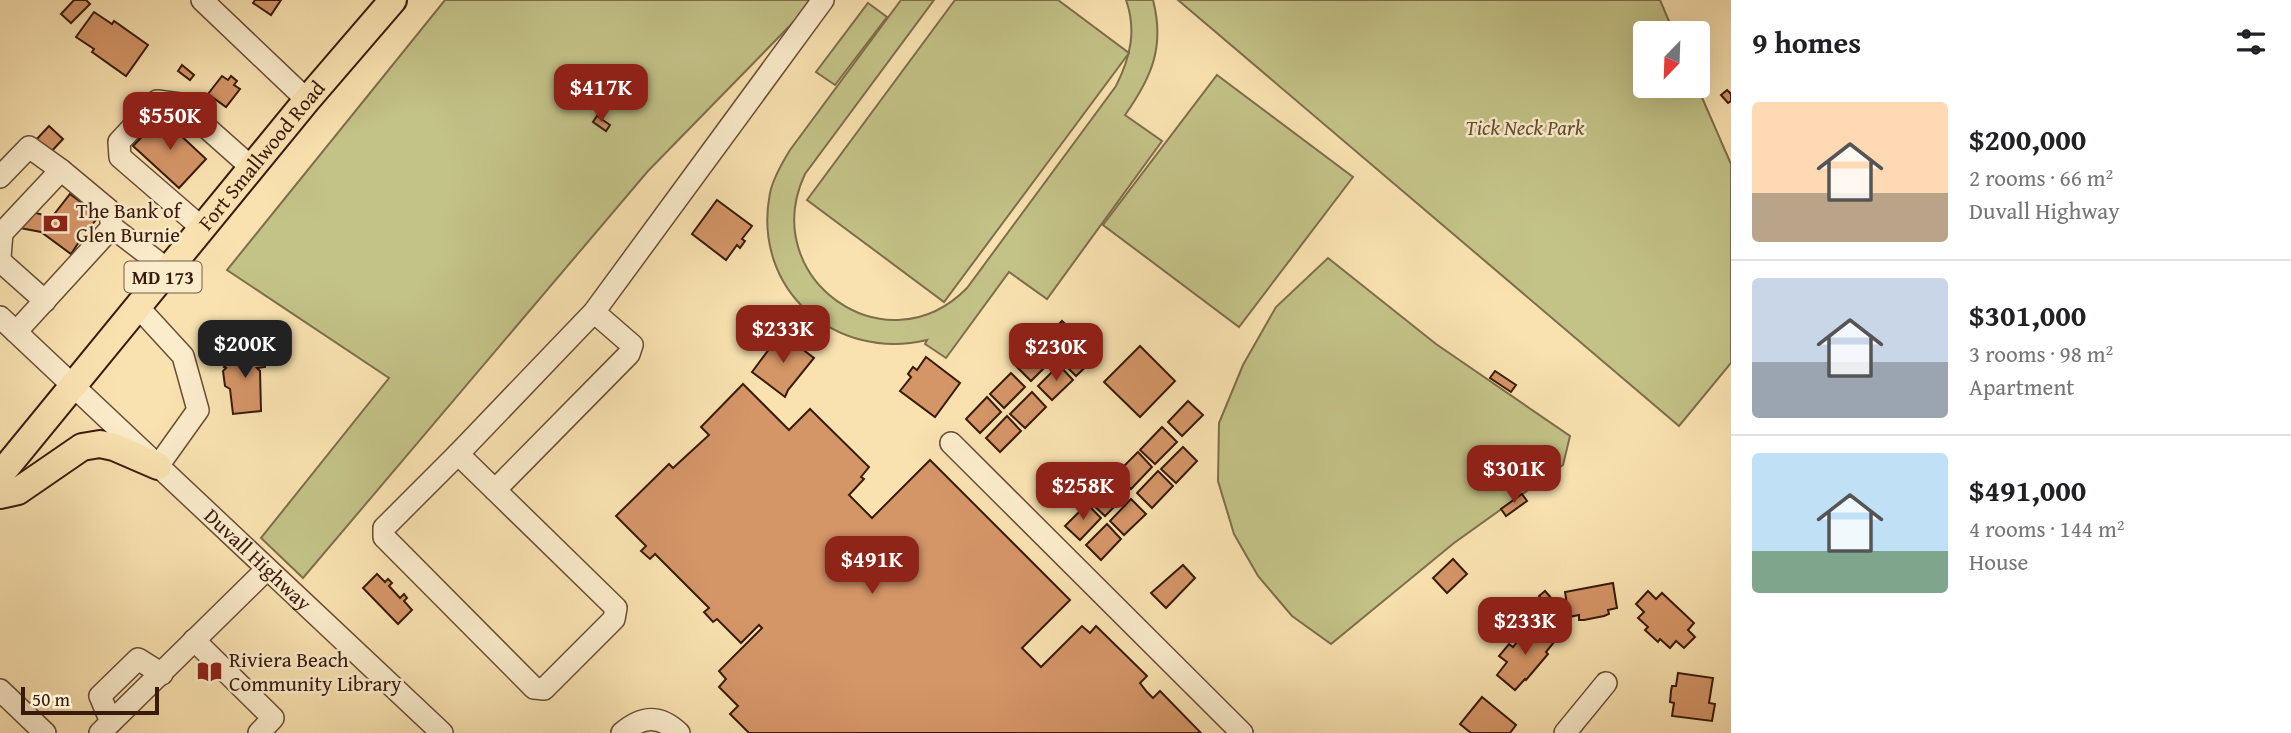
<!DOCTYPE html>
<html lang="en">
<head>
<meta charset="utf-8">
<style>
  :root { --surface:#fff; --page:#f2f2f2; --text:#202124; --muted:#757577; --line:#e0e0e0; --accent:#8f2418 }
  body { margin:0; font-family:"Gentium Book Plus",serif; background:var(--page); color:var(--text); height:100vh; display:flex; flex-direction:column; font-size:26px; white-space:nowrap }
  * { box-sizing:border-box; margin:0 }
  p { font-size:23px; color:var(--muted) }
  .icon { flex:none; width:38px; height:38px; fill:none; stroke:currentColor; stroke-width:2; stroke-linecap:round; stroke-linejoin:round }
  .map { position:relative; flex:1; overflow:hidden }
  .panel { display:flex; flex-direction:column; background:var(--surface); width:560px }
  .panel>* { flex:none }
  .needle { width:46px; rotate:203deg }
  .buttons { position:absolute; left:1633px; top:21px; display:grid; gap:14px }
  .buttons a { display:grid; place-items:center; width:77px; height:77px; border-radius:7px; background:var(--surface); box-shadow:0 7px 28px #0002; font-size:35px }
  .scale { position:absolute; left:21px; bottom:18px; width:138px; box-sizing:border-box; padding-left:7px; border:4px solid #391b0e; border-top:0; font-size:19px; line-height:24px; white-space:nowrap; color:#391b0e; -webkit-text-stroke:5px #fbeccc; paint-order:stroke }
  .price { position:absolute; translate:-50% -60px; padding:0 16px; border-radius:14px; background:var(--accent); color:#fff; font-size:23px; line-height:46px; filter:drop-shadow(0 2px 4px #0008) }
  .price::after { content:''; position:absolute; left:50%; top:42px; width:21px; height:16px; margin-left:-10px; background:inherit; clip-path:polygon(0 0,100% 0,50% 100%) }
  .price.selected { background:#222; color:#fff }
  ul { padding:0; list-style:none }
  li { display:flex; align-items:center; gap:21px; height:175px; padding:0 21px }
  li+li { border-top:2px solid var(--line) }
  li span { display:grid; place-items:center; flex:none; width:196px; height:140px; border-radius:7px; color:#555 }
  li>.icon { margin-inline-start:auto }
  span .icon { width:84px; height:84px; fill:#fffc; stroke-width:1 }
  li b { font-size:30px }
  h2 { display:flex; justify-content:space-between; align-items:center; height:84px; padding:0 21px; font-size:30px }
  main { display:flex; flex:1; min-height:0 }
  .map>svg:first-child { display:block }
</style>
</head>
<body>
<main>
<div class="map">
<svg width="1731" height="733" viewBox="0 0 1731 733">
  <rect width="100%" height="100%" fill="#f9e2b0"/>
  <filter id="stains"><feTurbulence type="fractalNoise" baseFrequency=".00286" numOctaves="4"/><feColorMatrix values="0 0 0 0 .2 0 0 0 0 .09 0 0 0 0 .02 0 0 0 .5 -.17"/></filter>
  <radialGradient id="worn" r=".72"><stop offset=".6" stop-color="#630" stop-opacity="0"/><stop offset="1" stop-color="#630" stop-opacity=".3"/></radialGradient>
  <g fill="#c3c287" stroke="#7e6e4a" stroke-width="2">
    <path d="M445 0H815L648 171 303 578 261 538 389 378 227 270Z"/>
    <path d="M901 0H934L805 174C756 278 886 371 967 288L1116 86C1130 58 1137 31 1126 0H1153C1165 46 1152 77 1125 115L1162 141 1047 299 1009 272 946 358 925 344 927 340C835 362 751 289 770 193 773 178 782 163 790 150Z"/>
    <path d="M955 0H1058L1129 53 944 302 807 200Z"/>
    <path d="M1178 0H1660L1674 33H1645V86H1697L1731 164V363L1679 426Z"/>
    <path d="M868 3 887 17 835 85 816 72Z"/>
    <path d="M1217 75 1353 177 1239 327 1103 225Z"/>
    <path d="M1328 258 1436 344 1570 436 1563 465 1454 543 1331 644 1292 616 1258 576 1234 534 1218 481 1219 423 1243 365 1276 307Z"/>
  </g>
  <g fill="#d49567" stroke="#391b0e" stroke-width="2">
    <path d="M74 0H86L90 4 71 23 61 14Z"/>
    <path d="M255 0H281L271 15 253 3Z"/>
    <path d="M94 12 112 24 114 21 148 45 126 76 92 52 94 49 76 37Z"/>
    <path d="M182 65 194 75 190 80 178 71Z"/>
    <path d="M222 76 228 80 231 76 237 81 234 85 240 89 226 107 208 94Z"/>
    <path d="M1727 90 1731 94V101L1728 103 1721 95Z"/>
    <path d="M597 116 610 125 606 131 593 122Z"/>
    <path d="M161 117 206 159 179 188 133 146Z"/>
    <path d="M49 126 63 139 49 154 35 141Z"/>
    <path d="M70 194 99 216 88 230 93 235 84 246 79 242 71 254 41 232 15 227 27 211 52 217Z"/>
    <path d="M717 200 752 226 742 239 745 241 740 248 737 245 726 260 692 234Z"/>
    <path d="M1062 321 1077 335 1055 357 1041 342Z"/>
    <path d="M781 333 814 358 788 390 785 397 752 372Z"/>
    <path d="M1083 340 1098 355 1076 376 1062 362Z"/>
    <path d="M262 346 263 355 255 356 256 359 264 358 265 367 257 368 260 371 261 411 233 414 230 389 225 386 223 371 226 368 224 367 243 347Z"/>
    <path d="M1038 346 1052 360 1031 381 1017 367Z"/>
    <path d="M1140 346 1175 381 1140 417 1104 382Z"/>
    <path d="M926 357 960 383 935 417 900 391 911 377 908 374 913 367 917 370Z"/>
    <path d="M1059 365 1073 380 1052 400 1038 386Z"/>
    <path d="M1495 371 1516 385 1511 392 1490 378Z"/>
    <path d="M1011 373 1025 387 1004 408 990 394Z"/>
    <path d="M743 384 789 430 810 409 869 467 861 477 864 479 849 495 872 518 930 460 1070 600 1022 648 1041 667 1082 626 1090 633 1096 626 1147 676 1140 683 1147 692 1153 698 1160 691 1201 733H749L730 714 738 706 719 687 726 679 719 671 762 628 759 625 741 643 717 619 713 622 704 612 709 608 655 554 650 559 641 551 646 546 616 516 669 464 673 468 709 435 701 427Z"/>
    <path d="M1032 392 1046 407 1025 428 1010 414Z"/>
    <path d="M987 397 1001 412 980 433 966 419Z"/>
    <path d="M1188 401 1203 415 1182 436 1168 422Z"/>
    <path d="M1007 416 1021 431 1000 452 986 438Z"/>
    <path d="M1162 427 1177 442 1155 464 1140 450Z"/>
    <path d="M1183 447 1197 461 1176 483 1161 469Z"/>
    <path d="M1138 452 1152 467 1131 489 1116 474Z"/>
    <path d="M1158 471 1173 486 1152 508 1137 493Z"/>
    <path d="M1112 481 1126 495 1105 516 1091 503Z"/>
    <path d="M1522 494 1527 501 1506 516 1501 509Z"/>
    <path d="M1131 499 1146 514 1124 535 1110 521Z"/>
    <path d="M1087 504 1101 518 1080 540 1065 526Z"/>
    <path d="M1107 524 1121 539 1101 560 1086 545Z"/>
    <path d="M1453 559 1467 574 1447 593 1433 578Z"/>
    <path d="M1183 565 1195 578 1166 608 1151 593Z"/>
    <path d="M377 574 385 582 388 579 392 583 389 586 400 598 404 594 407 598 404 601 412 610 398 624 363 588Z"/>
    <path d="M1613 583 1617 608 1608 610 1609 614 1604 616 1584 620H1579V615L1569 617 1565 592Z"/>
    <path d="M1545 591 1552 599 1546 604 1539 596Z"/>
    <path d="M1648 591 1656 599 1662 593 1694 623 1688 630 1695 637 1684 648 1676 641 1670 648 1660 639 1658 642 1645 630 1648 627 1638 618 1644 612 1636 604Z"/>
    <path d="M1538 600 1546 608 1537 616 1530 608Z"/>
    <path d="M1537 626 1555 641 1546 652 1548 654 1526 680 1525 679 1515 690 1497 675 1507 662 1499 656 1509 644 1513 647 1521 637 1525 640Z"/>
    <path d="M1678 673 1713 678 1709 703 1715 704 1712 721 1672 716 1674 703 1670 702 1671 691 1672 686H1676Z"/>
    <path d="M1482 697 1516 725 1510 733H1471L1460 724Z"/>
  </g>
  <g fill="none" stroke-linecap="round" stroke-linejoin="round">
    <defs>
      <g id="minor">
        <path d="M202 0 307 100"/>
        <path d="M0 177 29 147 61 170"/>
        <path d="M202 228 120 157 119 142 157 101 180 104 252 168"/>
        <path d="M0 257 2 233 61 170 109 210 112 227"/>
        <path d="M0 261 45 301"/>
        <path d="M138 307 183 356 198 410 158 466"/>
        <path d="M594 312 632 345 629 354 495 490 458 454 594 312 823 0"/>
        <path id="s1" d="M0 317 442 733"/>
        <path d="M16 332 112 227 168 270"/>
        <path d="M951 443 1242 733"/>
        <path d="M458 454 384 528V537L534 688 544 689 614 619 616 608 495 490"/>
        <path d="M194 640 273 718 259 733"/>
        <path d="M0 690 45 733"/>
        <path d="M111 722 100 696 138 659 162 674"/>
        <path d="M100 733 267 569"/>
        <path d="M622 733C642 716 659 714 679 733"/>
        <path d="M1565 733 1606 683"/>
      </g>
      <g id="major">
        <path id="s2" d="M0 475 307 100 393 0"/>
        <path d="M0 495 18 491 82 447 100 444 114 447 158 466"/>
      </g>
    </defs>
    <use href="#minor" stroke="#694d36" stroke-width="24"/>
    <use href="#major" stroke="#391b0e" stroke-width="30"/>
    <use href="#minor" stroke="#fbeccc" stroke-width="21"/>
    <use href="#major" stroke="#f9e2b0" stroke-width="26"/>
  </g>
  <defs>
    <symbol id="bank-bare" viewBox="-9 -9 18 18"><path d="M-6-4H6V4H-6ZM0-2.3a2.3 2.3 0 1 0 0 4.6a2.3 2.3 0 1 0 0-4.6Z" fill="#8f2418" stroke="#fbeccc" stroke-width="2.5" paint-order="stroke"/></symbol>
    <symbol id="library-bare" viewBox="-9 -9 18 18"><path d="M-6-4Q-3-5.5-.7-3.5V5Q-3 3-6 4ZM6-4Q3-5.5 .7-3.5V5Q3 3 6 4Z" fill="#8f2418" stroke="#fbeccc" stroke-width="2.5" paint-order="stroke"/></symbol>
  </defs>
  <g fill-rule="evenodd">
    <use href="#bank-bare" x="38" y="206" width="35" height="35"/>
    <use href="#library-bare" x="192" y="654" width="35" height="35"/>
  </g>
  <g text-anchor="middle" stroke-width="5" stroke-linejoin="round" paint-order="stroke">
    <rect fill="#fbeccc" stroke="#735a47" stroke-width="2" x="124.5" y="261.5" width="77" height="31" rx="5"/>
    <g font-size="19" font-weight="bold" fill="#391b0e">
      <text x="163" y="284">MD 173</text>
    </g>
    <g font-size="21" font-style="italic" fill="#624d32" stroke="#fbeccc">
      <text x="1525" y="135">Tick Neck Park</text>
    </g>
    <g font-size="21" fill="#391b0e" stroke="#fbeccc">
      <text dy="7" stroke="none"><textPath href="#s2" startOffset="413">Fort Smallwood Road</textPath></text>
      <text dy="7" stroke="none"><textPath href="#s1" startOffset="354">Duvall Highway</textPath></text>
    </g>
    <g font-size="21" fill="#391b0e" stroke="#fbeccc" text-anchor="start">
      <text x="76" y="218">The Bank of<tspan x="76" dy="24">Glen Burnie</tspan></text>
      <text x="229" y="667">Riviera Beach<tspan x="229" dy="24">Community Library</tspan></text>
    </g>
  </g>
  <rect width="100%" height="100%" filter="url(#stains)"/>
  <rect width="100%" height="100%" fill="url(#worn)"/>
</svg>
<div class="buttons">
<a><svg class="needle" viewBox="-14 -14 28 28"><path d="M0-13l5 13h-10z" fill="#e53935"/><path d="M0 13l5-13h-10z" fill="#757577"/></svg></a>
</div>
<div class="scale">50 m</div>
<b class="price" style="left:601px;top:124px">$417K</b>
<b class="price" style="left:170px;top:152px">$550K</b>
<b class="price" style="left:783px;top:365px">$233K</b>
<b class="price selected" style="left:245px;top:380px">$200K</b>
<b class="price" style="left:1056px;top:383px">$230K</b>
<b class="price" style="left:1514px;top:505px">$301K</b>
<b class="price" style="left:1083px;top:522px">$258K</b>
<b class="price" style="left:872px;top:596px">$491K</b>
<b class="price" style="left:1525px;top:657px">$233K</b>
</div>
<section class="panel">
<h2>9 homes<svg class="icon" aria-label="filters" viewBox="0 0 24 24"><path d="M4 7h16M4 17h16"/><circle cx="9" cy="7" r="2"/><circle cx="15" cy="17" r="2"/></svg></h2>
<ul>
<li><span style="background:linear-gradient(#ffd9b3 65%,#b9a48a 0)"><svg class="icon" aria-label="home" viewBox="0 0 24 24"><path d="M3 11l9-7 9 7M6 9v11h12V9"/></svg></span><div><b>$200,000</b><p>2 rooms · 66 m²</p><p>Duvall Highway</p></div></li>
<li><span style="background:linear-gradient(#c9d6e8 60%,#9aa5b1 0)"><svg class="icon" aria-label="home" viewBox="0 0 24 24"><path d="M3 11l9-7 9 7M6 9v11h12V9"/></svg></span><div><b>$301,000</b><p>3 rooms · 98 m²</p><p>Apartment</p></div></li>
<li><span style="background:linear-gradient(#bfe0f5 70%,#7fa58c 0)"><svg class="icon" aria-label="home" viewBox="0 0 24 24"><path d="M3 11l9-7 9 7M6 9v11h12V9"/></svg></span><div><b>$491,000</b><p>4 rooms · 144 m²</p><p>House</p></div></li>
</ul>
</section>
</main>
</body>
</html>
